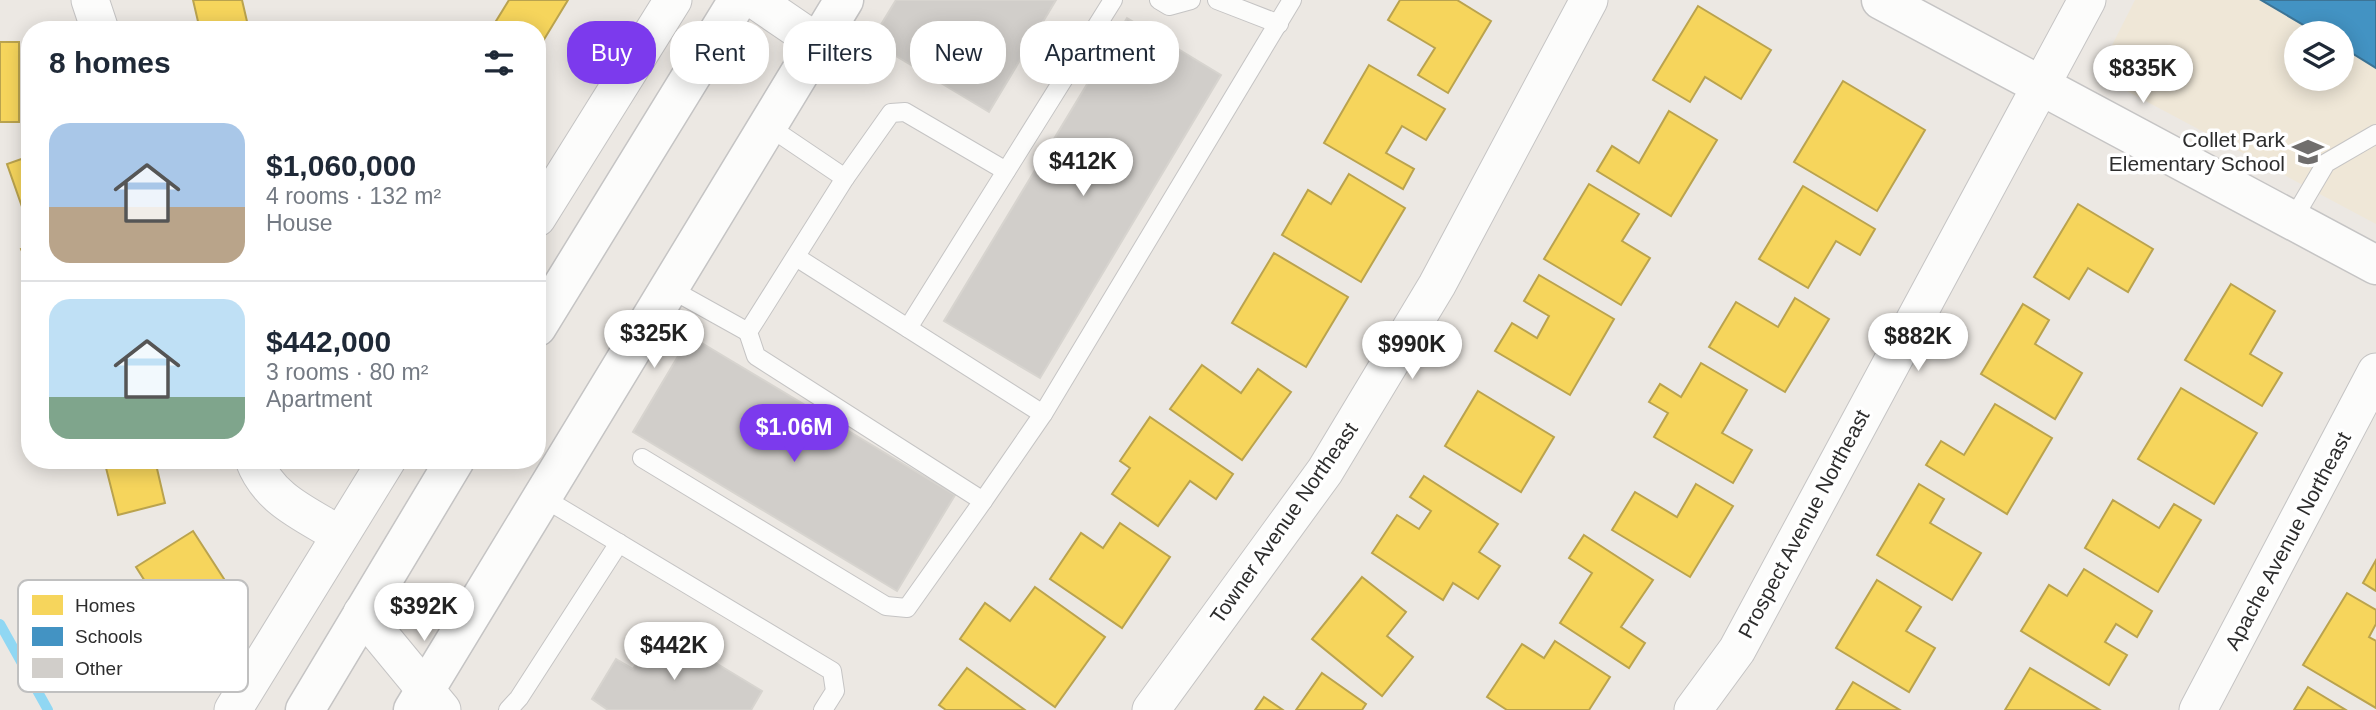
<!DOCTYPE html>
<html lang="en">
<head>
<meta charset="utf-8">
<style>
  :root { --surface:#fff; --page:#f6f6f7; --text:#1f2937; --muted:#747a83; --line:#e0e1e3; --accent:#7c3aed }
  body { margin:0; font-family:Arial,sans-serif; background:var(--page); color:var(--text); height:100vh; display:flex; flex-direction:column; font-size:26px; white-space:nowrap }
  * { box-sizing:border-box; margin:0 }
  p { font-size:23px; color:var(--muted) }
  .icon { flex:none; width:38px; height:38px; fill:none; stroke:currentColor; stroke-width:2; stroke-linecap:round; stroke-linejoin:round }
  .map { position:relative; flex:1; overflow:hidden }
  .sheet { position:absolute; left:21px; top:21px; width:525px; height:448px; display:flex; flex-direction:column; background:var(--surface); border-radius:28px; box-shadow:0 4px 18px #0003 }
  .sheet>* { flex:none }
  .hud { position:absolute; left:567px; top:21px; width:665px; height:63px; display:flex; gap:14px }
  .fabs { position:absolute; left:2284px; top:21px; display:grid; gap:14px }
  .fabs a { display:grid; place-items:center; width:70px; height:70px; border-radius:50%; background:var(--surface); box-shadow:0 4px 18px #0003; font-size:35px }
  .price { position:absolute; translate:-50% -60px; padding:0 16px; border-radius:24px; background:#fff; color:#222; font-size:23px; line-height:46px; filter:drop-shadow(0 2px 4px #0008) }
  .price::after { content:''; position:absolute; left:50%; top:42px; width:21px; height:16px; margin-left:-10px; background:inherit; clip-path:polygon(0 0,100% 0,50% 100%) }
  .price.on { background:var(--accent); color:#fff }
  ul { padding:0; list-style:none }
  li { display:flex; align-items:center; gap:21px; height:175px; padding:0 28px }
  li+li { border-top:2px solid var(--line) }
  li span { display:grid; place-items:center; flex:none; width:196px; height:140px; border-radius:21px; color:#555 }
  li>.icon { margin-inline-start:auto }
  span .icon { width:84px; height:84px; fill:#fffc; stroke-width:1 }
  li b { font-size:30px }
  h2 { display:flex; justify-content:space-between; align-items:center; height:84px; padding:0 28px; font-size:30px }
  .pill { padding:0 24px; border-radius:28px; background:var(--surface); box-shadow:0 4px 18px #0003; font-size:24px; line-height:63px }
  .pill.on { background:var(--accent); color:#fff }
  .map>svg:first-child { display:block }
</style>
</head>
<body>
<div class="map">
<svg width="2376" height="710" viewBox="0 0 2376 710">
  <rect width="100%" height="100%" fill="#ece8e3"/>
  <path fill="#efe7d7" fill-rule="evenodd" d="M2135 0H2376V224L2097 75ZM2296 33H2342V79H2296Z"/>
  <g fill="#f6d55c" stroke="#baa34e" stroke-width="2">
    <path d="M193 0H242L249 30H200Z"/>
    <path d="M509 0H568L537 51V30H500L493 26Z"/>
    <path d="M1400 0H1457L1491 21 1448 93 1418 75 1435 48 1388 20Z"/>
    <path d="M1698 6 1771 50 1741 99 1705 77 1690 102 1653 80Z"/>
    <rect x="0" y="42" width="19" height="80"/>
    <path d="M1369 65 1445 109 1426 140 1402 126 1386 153 1414 169 1403 189 1324 143Z"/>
    <path d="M1843 81 1925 130 1877 211 1794 162Z"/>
    <path d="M1669 111 1717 140 1671 216 1597 171 1612 146 1639 163Z"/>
    <path d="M30 156V220L27 221 7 164Z"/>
    <path d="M1349 174 1405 208 1361 282 1282 235 1308 190 1331 204Z"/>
    <path d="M1589 184 1639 214 1622 241 1650 258 1621 305 1544 259Z"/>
    <path d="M1803 186 1875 229 1860 255 1836 241 1808 288 1759 259Z"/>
    <path d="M2078 204 2153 249 2128 292 2088 268 2069 299 2034 277Z"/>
    <path d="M30 245V269L21 249Z"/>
    <path d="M1274 253 1348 297 1306 367 1232 323Z"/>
    <path d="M1539 275 1614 319 1570 395 1495 351 1512 323 1537 338 1549 316 1524 301Z"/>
    <path d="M2231 284 2275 311 2250 354 2282 373 2262 406 2185 360Z"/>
    <path d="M1795 298 1829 319 1785 392 1709 347 1736 302 1778 327Z"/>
    <path d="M2023 304 2049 320 2035 344 2082 373 2055 419 1981 374Z"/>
    <path d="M1701 363 1747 390 1722 433 1752 450 1733 483 1654 437 1668 413 1649 402 1660 384 1681 397Z"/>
    <path d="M1202 365 1241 393 1258 369 1291 392 1242 460 1170 409Z"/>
    <path d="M2181 388 2257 433 2214 504 2138 459Z"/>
    <path d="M1478 391 1554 437 1521 492 1445 446Z"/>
    <path d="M1995 404 2052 438 2007 514 1926 465 1941 441 1964 455Z"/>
    <path d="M1150 417 1233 474 1216 499 1190 481 1158 526 1112 494 1130 468 1120 461Z"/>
    <path d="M104 460H155L165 503 118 515Z"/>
    <path d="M1424 476 1498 524 1479 552 1500 566 1478 599 1453 583 1443 600 1372 553 1397 515 1419 529 1431 511 1410 497Z"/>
    <path d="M1696 484 1733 506 1690 577 1612 530 1635 492 1677 517Z"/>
    <path d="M1919 484 1944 499 1930 523 1981 553 1952 600 1877 555Z"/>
    <path d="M2113 500 2159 528 2174 504 2201 520 2158 592 2085 548Z"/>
    <path d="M1120 523 1170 557 1122 628 1050 579 1081 533 1103 548Z"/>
    <path d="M193 531 226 582 169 619 136 567Z"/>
    <path d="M1584 535 1653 580 1621 627 1645 643 1629 668 1560 623 1592 573 1569 558Z"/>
    <path d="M2376 560V591L2363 583Z"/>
    <path d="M2084 569 2152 611 2137 637 2116 624 2105 642 2127 655 2109 685 2021 631 2049 585 2067 596Z"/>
    <path d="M1362 577 1406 612 1387 636 1413 657 1382 696 1312 639Z"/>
    <path d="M1877 580 1921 607 1906 631 1935 648 1909 692 1836 648Z"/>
    <path d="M1035 587 1105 637 1055 707 960 639 985 603 1010 621Z"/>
    <path d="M2347 593 2376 610V624L2369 637 2376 641V708L2303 665Z"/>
    <path d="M1555 641 1610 677 1589 710H1507L1487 697 1522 644 1544 658Z"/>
    <path d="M967 668 1025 710H946L939 705Z"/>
    <path d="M2030 668 2100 710H2005Z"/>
    <path d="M1322 673 1366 704 1362 710H1296Z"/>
    <path d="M1853 682 1900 710H1836Z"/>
    <path d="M2308 687 2346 710H2294Z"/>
    <path d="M1264 697 1283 710H1255Z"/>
  </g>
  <path fill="#4393c3" stroke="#3c7496" stroke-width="2" d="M2261 0H2376V68L2342 47V33H2317Z"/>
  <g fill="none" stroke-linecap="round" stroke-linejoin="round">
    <path stroke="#90d7f3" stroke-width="10" d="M0 624 48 710"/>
  </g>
  <g fill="#d1ceca" stroke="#d7d4cf" stroke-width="2">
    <path d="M896 0H1056L989 112 871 41Z"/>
    <path d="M1127 18 1221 75 1040 378 944 321Z"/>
    <path d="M690 336 955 495 897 591 633 432Z"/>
    <path d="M658 628 762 691 751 710H608L592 699 616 659 633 669Z"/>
  </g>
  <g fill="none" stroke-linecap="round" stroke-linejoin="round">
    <defs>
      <g id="lane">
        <path d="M1159 0 1169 6 1191 0"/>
        <path d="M1217 0 1279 24"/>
        <path d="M768 126 845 178 748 332 756 356 983 501 1043 414 1292 0"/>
        <path d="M845 178 891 113 905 112 1006 171"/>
        <path d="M2293 219 2326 163 2376 134"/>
        <path d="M796 257 1043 414"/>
        <path d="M669 288 748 332"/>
        <path d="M908 328 1113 0"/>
        <path d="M642 458 886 606 907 608 983 501"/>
        <path d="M542 497 832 671 835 691 823 710"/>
        <path d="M508 710 519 698 619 543"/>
      </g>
      <g id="street">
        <path d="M90 0 100 30"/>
        <path d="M755 0 818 43"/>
        <path d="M537 218 673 0"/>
        <path d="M254 460C269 500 306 514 340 535"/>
        <path d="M362 613 442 710"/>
        <path d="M233 710 387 460"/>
        <path d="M1151 710 1325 471 1437 285 1589 0"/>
        <path d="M1693 710 1737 650 2087 0"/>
        <path d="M2198 710 2376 372"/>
      </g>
      <g id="secondary">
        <path d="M1881 0 2376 265"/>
        <path d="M537 327 738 0"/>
        <path d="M305 710 455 460"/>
        <path d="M413 710 844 0"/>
      </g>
    </defs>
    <use href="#lane" stroke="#c5c4c4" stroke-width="20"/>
    <use href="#street" stroke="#c5c4c4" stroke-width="39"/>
    <use href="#secondary" stroke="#c5c4c4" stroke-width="41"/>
    <use href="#lane" stroke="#fcfcfb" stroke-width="18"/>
    <use href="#street" stroke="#fcfcfb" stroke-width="37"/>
    <use href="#secondary" stroke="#fcfcfb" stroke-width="38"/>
  </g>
  <defs>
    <symbol id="school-bare" viewBox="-9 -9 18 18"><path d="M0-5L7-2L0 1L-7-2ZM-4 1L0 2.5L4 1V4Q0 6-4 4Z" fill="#706e6d" stroke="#fff" stroke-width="2.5" paint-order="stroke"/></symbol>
  </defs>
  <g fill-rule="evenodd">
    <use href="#school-bare" x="2286" y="130" width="44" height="44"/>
  </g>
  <g text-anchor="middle" stroke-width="7" stroke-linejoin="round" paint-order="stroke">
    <g font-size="21" fill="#2d2d2d" stroke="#fff" text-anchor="end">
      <text x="2285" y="147">Collet Park<tspan x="2285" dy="24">Elementary School</tspan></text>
    </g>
    <g font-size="21" fill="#2d2d2d" stroke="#fff">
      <text transform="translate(1284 523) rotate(-55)" y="7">Towner Avenue Northeast</text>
      <text transform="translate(1804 524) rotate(-62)" y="7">Prospect Avenue Northeast</text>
      <text transform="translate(2288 541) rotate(-62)" y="7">Apache Avenue Northeast</text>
    </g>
  </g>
  <rect x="18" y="580" width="230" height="112" rx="10" fill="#fff" stroke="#c0c0c0" stroke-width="2"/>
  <rect x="32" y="595" width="31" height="20" fill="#f6d55c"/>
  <rect x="32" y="627" width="31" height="19" fill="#4393c3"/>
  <rect x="32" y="658" width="31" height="20" fill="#d1ceca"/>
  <g font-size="19" fill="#2d2d2d">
    <text x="75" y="612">Homes</text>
    <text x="75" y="643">Schools</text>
    <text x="75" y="675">Other</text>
  </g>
</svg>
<div class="fabs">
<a><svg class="icon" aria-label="layers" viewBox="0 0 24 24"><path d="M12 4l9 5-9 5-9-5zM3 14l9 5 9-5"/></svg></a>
</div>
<b class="price" style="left:2143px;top:105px">$835K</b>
<b class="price" style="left:1083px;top:198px">$412K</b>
<b class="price" style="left:654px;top:370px">$325K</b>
<b class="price" style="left:1918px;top:373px">$882K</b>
<b class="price" style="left:1412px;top:381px">$990K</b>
<b class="price on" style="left:794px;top:464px">$1.06M</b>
<b class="price" style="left:424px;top:643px">$392K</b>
<b class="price" style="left:674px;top:682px">$442K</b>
<div class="hud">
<a class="pill on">Buy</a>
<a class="pill">Rent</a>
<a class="pill">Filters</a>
<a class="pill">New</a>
<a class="pill">Apartment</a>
</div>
<section class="sheet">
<h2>8 homes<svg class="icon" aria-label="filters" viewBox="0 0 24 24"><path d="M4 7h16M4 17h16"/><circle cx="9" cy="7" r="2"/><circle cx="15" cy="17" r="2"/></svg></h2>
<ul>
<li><span style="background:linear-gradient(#a9c7e8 60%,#b9a48a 0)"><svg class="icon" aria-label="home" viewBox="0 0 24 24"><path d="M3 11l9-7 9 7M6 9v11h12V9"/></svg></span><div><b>$1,060,000</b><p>4 rooms · 132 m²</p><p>House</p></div></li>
<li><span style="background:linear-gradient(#bfe0f5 70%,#7fa58c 0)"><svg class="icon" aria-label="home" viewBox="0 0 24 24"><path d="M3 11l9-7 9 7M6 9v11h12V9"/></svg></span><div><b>$442,000</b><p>3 rooms · 80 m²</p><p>Apartment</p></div></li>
</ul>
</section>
</div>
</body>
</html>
